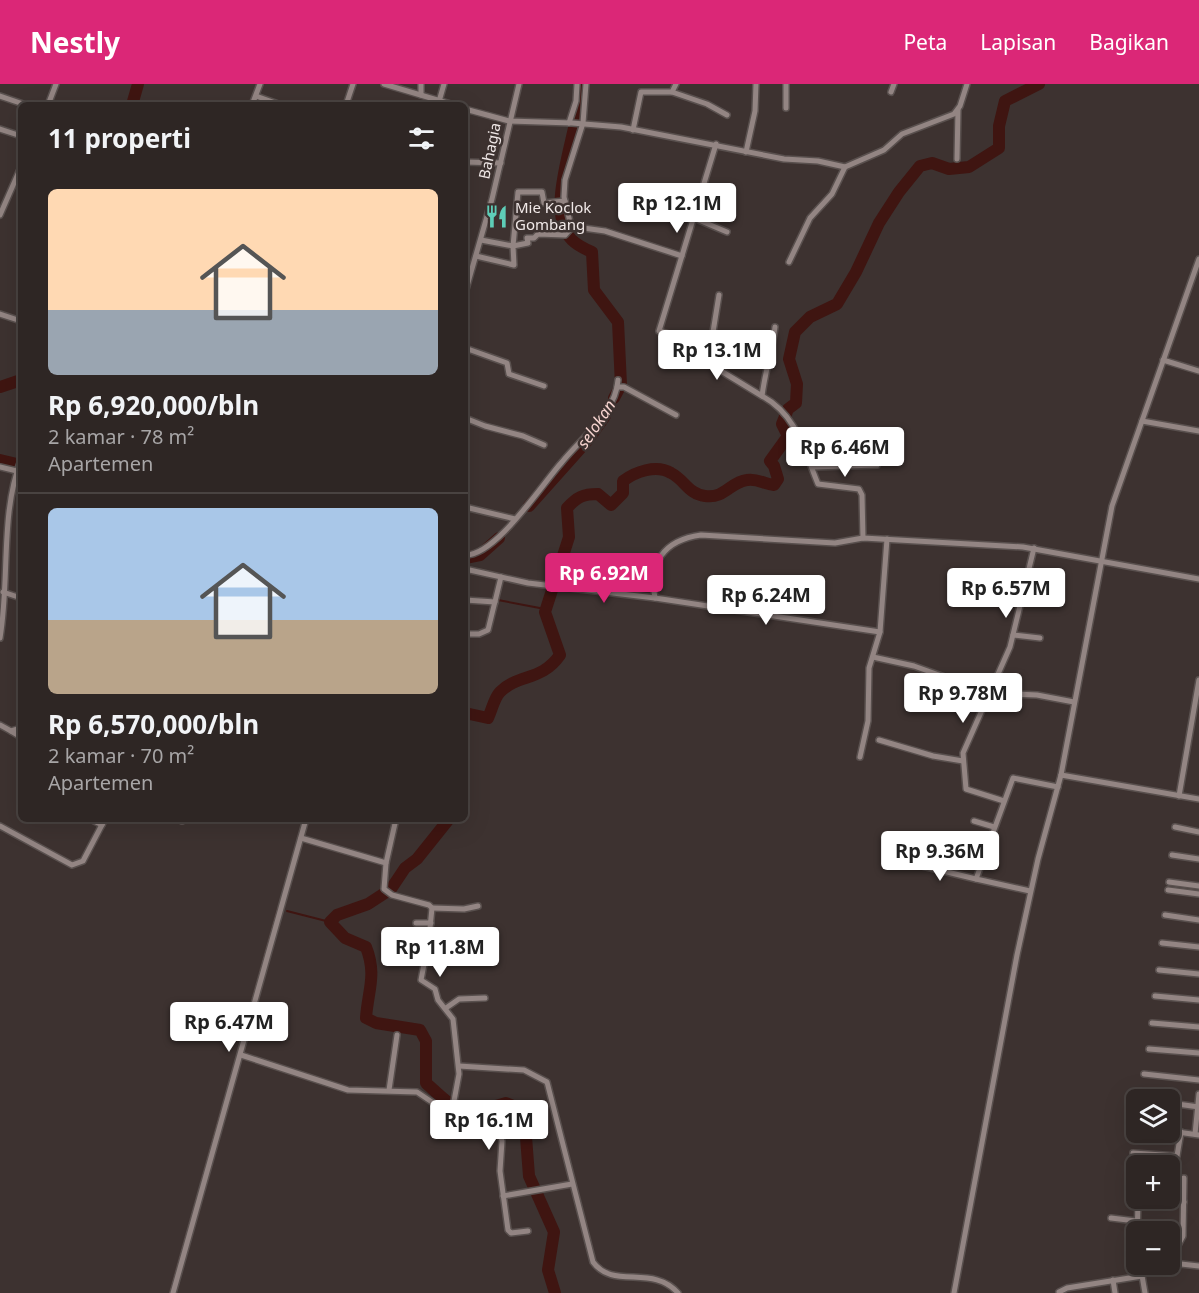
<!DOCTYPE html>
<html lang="id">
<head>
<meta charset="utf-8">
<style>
  :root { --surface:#2e2624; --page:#362e2c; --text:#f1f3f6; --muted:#a7a5a6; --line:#494341; --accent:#db2777 }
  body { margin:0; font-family:"Noto Sans",sans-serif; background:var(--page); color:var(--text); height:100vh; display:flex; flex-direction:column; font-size:22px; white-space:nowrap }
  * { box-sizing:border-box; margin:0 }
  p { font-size:20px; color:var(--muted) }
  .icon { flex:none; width:33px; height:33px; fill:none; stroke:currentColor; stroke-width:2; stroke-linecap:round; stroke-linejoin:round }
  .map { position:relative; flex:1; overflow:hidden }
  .details { position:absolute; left:18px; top:18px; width:450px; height:720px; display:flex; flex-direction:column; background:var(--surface); border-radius:9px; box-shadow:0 6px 24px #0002,0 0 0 2px var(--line) }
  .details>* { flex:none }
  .controls { position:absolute; left:1126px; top:1005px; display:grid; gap:12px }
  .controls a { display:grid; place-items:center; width:54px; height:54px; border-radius:9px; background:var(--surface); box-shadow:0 6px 24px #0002,0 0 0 2px var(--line); font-size:30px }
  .price { position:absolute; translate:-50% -51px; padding:0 14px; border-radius:6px; background:#fff; color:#222; font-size:20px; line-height:39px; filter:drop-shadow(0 2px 3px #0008) }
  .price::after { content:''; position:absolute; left:50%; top:36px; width:18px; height:14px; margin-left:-9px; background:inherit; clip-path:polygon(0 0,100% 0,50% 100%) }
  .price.active { background:var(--accent); color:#fff }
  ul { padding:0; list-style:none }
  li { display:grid; align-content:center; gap:12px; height:318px; padding:0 30px }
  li+li { border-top:2px solid var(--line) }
  li span { display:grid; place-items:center; height:186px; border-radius:9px; color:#555 }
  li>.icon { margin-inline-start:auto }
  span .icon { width:108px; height:108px; fill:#fffc; stroke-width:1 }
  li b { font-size:26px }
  h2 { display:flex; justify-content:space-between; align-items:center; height:72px; padding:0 30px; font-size:26px }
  header { display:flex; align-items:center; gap:36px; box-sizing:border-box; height:84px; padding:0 30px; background:var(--accent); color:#fff }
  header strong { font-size:28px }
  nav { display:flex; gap:33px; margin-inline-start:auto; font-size:21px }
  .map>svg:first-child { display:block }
</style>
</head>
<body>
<header>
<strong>Nestly</strong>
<nav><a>Peta</a><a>Lapisan</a><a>Bagikan</a></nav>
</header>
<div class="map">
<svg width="1199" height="1209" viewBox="0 0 1199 1209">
  <rect width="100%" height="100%" fill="#3d3230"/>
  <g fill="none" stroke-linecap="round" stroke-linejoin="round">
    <g stroke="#3f1511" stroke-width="2">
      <path d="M498 516 545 525"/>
      <path d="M287 827 330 838"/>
      <path d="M248 932 278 824"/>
      <path d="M201 1099 222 1024"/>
      <path d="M170 1209 197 1114"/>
    </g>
    <g stroke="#3f1511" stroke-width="12">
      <path d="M580 0C583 40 541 125 572 156 577 161 585 165 592 168L594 206 618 238 621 301 614 314"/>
      <path d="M132 21 138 0"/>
      <path d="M0 303 21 296"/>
      <path d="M0 376 21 381"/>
      <path d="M529 422 587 357 605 332"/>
      <path d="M465 474 480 471 499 454"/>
      <path d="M465 629 488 634C492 626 494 614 500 608 519 589 541 598 560 571L545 528 569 453 567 424C577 413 583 410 598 410L611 421 623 409V397C635 388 656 380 671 389 685 396 688 410 705 412 725 415 730 398 747 396 757 394 764 400 774 401L778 395 774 382 770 377 788 352 782 340 788 325 796 319 797 300 789 275 795 248 810 233 837 220 856 188 879 139 899 108 920 82 932 79 949 85 969 83 999 64V42L1005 17 1039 0"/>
      <path d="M449 735 417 775 405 784 391 805 368 820 337 831 330 838 345 854 366 863C377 891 368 906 366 934L376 939 420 946 426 957V999C460 1030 461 1033 506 1019L511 1021 519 1031 526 1053 529 1092 554 1148 548 1186 555 1209"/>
    </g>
    <defs>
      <g id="street">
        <path d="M384 0 454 21"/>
        <path d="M421 0V11"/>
        <path d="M586 0 583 39 565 96 564 113 570 138 576 143 605 147 682 172"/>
        <path d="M672 8 707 20 727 31"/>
        <path d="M891 8 894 0"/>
        <path d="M0 12 26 21"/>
        <path d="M256 12 281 21"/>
        <path d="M48 21 56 0"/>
        <path d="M252 21 260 0"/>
        <path d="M346 21 353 0"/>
        <path d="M438 21 444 0"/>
        <path d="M786 24V0"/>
        <path d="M465 25 509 37 572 39 621 43 784 75 818 77 845 83 884 66 902 50 954 30 960 22 967 0"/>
        <path d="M569 39 576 17 577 0"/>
        <path d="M0 45 21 52"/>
        <path d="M633 46 641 8H672L676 0"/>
        <path d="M746 68 755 27 756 0"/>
        <path d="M957 75 958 26"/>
        <path d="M465 78 501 79"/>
        <path d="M0 131 21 83"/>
        <path d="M694 134 727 148"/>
        <path d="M481 156 513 162 518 108H542L544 119 565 117"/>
        <path d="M476 172 514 181 513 162 528 159 527 154H534L538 150 565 151 573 142"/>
        <path d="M789 178 810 134 832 110 845 83"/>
        <path d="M465 209 492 115 519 0"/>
        <path d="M719 211 708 279 762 312"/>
        <path d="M0 230 21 237"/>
        <path d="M775 243C772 267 765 288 762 312 797 331 804 366 818 400L859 405 862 411 863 454"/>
        <path d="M709 262 659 247 716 60"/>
        <path d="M465 264 507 279 509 290 544 302"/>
        <path d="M1163 276 1199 287"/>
        <path d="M617 303H624L676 331"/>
        <path d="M465 334 485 342 523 352 544 361"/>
        <path d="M1142 337 1199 347"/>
        <path d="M0 383 21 388"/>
        <path d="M812 383 877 381"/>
        <path d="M465 423 515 435"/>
        <path d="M465 471C496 472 542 400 562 378 581 354 616 329 618 296"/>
        <path d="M465 485 528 499 655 514 880 548"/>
        <path d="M3 508 21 514"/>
        <path d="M655 514C648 479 664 456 701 451L835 459 863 454 1023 463 1199 495"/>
        <path d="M465 516 495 518"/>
        <path d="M465 550H479L488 546 501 493"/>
        <path d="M1013 551 1040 554"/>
        <path d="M0 554C10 494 0 431 21 376"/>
        <path d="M873 573 914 582 989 609 1037 611 1074 618"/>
        <path d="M0 641 11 647 21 644"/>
        <path d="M11 647 21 653"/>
        <path d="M879 656 933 672 963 677"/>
        <path d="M860 673 868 637 869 584 880 548 887 455"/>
        <path d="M1061 691 1199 715"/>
        <path d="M1179 712 1199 596"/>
        <path d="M1004 717 966 705 963 669 1010 563 1034 464"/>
        <path d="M90 735 102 741"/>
        <path d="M182 737V735"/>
        <path d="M974 737 994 743"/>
        <path d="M0 742 72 781 83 777 105 735"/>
        <path d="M1175 743 1199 748"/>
        <path d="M301 754 386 779 384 805 392 811 429 821 432 824 429 854 421 896 435 905 438 916 453 935 459 990 454 1017 447 1028"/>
        <path d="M1172 771 1199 775"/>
        <path d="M386 779 396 735"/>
        <path d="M910 779 976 795"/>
        <path d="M1169 798 1199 802"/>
        <path d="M1168 806 1199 810"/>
        <path d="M1030 807 976 795 1013 694 1058 703"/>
        <path d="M432 824 464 825 478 822"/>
        <path d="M1165 831 1199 836"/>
        <path d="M416 839H431"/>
        <path d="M1162 859 1199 863"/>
        <path d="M1159 886 1199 890"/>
        <path d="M1155 912 1199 916"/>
        <path d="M446 924 459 915 485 914"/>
        <path d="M1152 939 1199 943"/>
        <path d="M1149 965 1199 969"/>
        <path d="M241 971 348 1006 417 1008 466 1041 500 1051 502 1057 500 1087 508 1146 511 1149 528 1147"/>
        <path d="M459 982 524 986 547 998 593 1178C613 1206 653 1180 678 1209"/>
        <path d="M1144 990 1199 996"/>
        <path d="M389 1006 397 951"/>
        <path d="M1139 1014 1149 1016"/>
        <path d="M1170 1019 1199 1023"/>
        <path d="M1134 1042 1137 1043"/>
        <path d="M1170 1047 1199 1051"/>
        <path d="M1195 1050 1199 1010"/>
        <path d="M1133 1069 1177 1072 1181 1048"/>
        <path d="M1184 1094 1183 1152 1171 1174 1172 1179 1199 1182"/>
        <path d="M503 1112 572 1100"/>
        <path d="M1111 1134 1136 1137"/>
        <path d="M1137 1157 1138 1118H1184"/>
        <path d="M1140 1180 1145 1209"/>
        <path d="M1113 1196 1115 1209"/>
        <path d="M1059 1208 1067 1204 1142 1192"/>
        <path d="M173 1209 306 735"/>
        <path d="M954 1209 1017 871 1038 775 1061 691 1112 422 1199 175"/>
      </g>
    </defs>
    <use href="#street" stroke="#59504e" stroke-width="8"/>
    <use href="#street" stroke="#938583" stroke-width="5"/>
  </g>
  <defs>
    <symbol id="restaurant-bare" viewBox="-9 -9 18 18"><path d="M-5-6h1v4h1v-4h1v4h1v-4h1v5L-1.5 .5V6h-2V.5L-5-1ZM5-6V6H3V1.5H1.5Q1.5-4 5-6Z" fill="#5eceb8" stroke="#3d3230" stroke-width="2.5" paint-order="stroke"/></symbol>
  </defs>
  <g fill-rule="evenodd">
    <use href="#restaurant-bare" x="480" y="116" width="33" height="33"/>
  </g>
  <g text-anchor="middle" stroke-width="5" stroke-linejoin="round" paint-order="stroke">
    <g font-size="15" fill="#f1e9e8" stroke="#3d3230">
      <text transform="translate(490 67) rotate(-78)" y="5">Bahagia</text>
    </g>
    <g font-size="15" fill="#f1e9e8" stroke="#3d3230" text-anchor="start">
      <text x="515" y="129">Mie Koclok<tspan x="515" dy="17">Gombang</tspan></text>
    </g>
    <g font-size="16" font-style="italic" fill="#f7d5d0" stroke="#3d3230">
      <text transform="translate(596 340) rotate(-56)" y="6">selokan</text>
    </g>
  </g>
</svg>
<div class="controls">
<a><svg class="icon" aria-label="layers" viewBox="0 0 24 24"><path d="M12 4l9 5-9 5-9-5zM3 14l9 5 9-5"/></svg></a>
<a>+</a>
<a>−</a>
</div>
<b class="price" style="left:677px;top:150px">Rp 12.1M</b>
<b class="price" style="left:717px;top:297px">Rp 13.1M</b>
<b class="price" style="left:845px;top:394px">Rp 6.46M</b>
<b class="price active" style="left:604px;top:520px">Rp 6.92M</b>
<b class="price" style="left:1006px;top:535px">Rp 6.57M</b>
<b class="price" style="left:766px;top:542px">Rp 6.24M</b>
<b class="price" style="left:963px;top:640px">Rp 9.78M</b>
<b class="price" style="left:940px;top:798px">Rp 9.36M</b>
<b class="price" style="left:440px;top:894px">Rp 11.8M</b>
<b class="price" style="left:229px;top:969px">Rp 6.47M</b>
<b class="price" style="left:489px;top:1067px">Rp 16.1M</b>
<section class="details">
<h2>11 properti<svg class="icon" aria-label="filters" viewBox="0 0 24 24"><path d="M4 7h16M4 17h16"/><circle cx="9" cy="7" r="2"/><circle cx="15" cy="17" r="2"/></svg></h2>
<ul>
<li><span style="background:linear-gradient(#ffd9b3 65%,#9aa5b1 0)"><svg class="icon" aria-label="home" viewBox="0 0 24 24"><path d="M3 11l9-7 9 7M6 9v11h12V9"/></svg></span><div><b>Rp 6,920,000/bln</b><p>2 kamar · 78 m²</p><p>Apartemen</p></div></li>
<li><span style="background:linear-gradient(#a9c7e8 60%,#b9a48a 0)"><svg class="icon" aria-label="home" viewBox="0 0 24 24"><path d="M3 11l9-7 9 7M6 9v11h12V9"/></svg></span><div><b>Rp 6,570,000/bln</b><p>2 kamar · 70 m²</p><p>Apartemen</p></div></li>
</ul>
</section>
</div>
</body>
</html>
